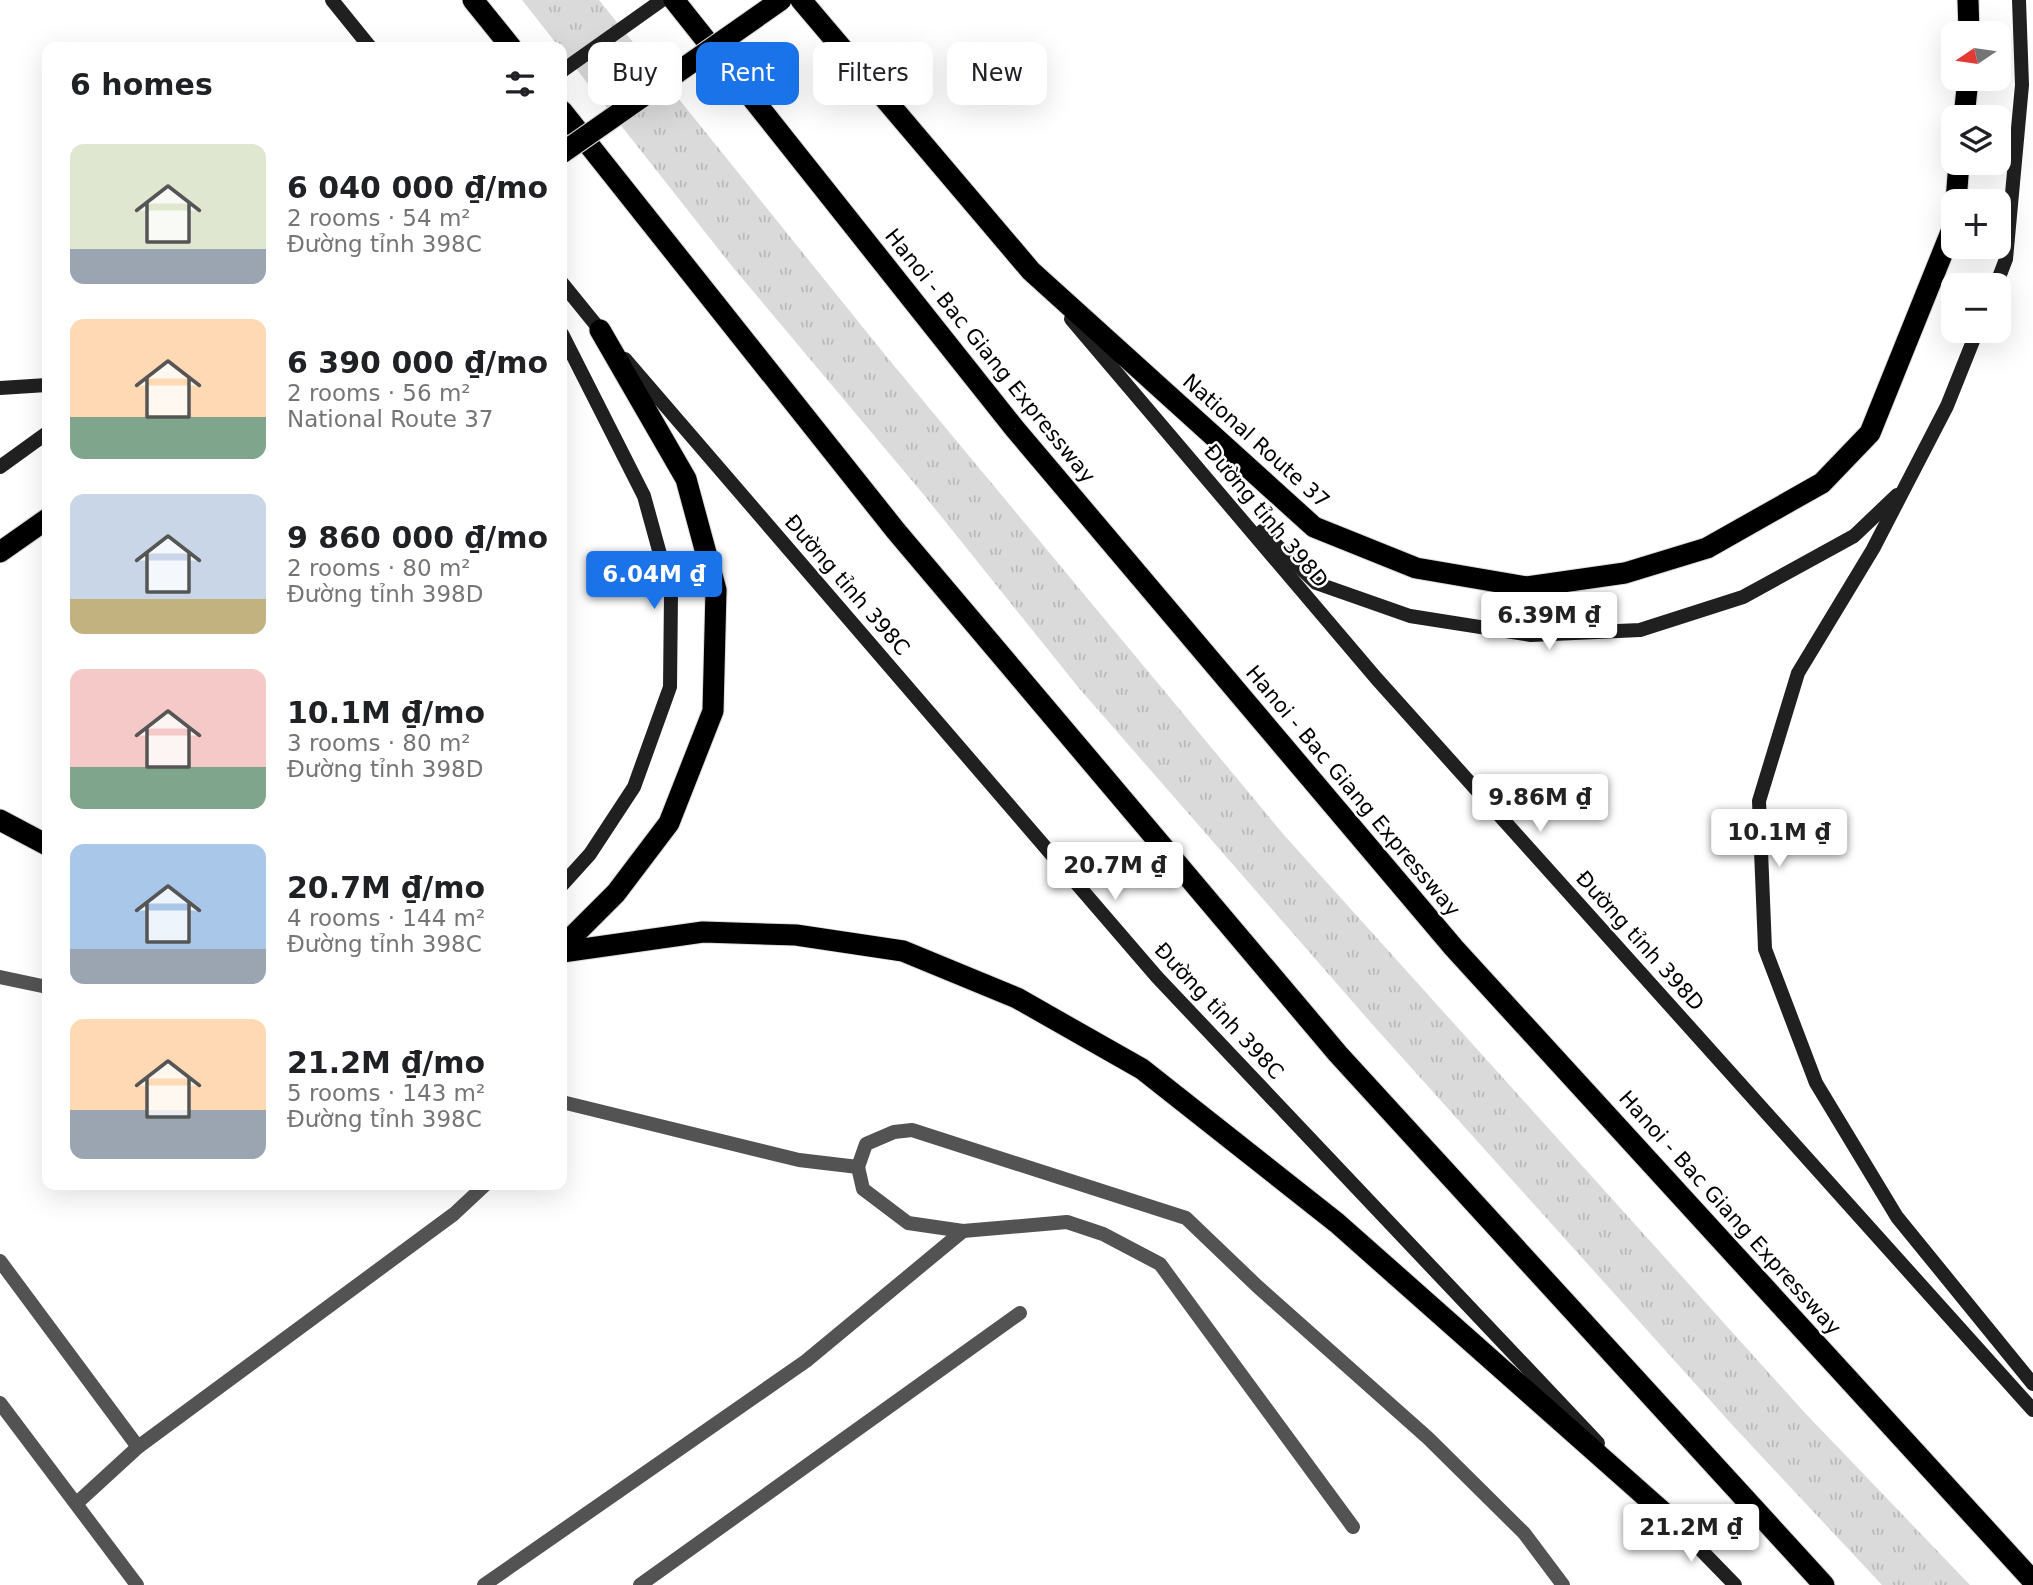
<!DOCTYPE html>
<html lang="en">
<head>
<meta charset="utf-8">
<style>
  :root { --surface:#fff; --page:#f6f6f6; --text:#202124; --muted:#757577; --accent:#1a73e8 }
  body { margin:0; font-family:"DejaVu Sans",sans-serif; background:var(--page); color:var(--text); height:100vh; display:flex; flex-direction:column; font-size:26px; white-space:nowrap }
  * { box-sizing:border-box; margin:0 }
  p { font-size:23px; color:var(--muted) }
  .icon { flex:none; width:38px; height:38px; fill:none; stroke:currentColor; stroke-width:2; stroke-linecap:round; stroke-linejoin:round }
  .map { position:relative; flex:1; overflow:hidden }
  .sheet { position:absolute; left:42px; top:42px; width:525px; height:1148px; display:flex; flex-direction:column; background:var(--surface); border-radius:14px; box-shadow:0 7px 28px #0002 }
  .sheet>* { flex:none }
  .top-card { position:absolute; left:588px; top:42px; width:665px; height:63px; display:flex; gap:14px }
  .needle { width:46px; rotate:257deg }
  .buttons { position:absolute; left:1941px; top:21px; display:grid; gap:14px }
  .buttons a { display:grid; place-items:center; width:70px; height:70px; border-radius:14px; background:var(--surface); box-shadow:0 7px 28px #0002; font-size:35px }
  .price { position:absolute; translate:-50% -60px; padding:0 16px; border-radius:7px; background:#fff; color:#222; font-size:23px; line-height:46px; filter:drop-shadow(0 2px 4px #0008) }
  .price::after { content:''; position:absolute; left:50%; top:42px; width:21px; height:16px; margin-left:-10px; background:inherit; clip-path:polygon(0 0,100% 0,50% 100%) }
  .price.current { background:var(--accent); color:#fff }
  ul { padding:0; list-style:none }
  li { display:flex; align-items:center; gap:21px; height:175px; padding:0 28px }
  li span { display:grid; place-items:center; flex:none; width:196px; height:140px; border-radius:14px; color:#555 }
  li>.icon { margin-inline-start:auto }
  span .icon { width:84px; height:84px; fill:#fffc; stroke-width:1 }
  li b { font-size:30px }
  h2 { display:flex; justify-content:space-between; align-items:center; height:84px; padding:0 28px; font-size:30px }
  .chip { padding:0 24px; border-radius:14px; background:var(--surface); box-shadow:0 7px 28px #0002; font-size:24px; line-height:63px }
  .chip.current { background:var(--accent); color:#fff }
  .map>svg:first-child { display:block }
</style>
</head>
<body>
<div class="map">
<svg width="2033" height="1585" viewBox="0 0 2033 1585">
  <defs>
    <pattern id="grass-tufts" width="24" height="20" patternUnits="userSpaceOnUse" patternTransform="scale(1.75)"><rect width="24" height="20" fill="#dadada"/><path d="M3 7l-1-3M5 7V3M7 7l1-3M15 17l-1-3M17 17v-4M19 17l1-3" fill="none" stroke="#b9b9b9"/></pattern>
  </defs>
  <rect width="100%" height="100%" fill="#fff"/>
  <path fill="url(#grass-tufts)" d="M522 0H599L886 356 1284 835 1806 1414 1970 1585H1882L1735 1428 1372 1024 1078 687 924 495 731 265Z"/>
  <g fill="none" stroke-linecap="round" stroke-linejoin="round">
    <defs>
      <g id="highway">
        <path d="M473 0 511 47"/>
        <path d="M674 0 1015 429 1454 948 2033 1581"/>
        <path d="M801 0 1031 271 1314 527 1416 568 1527 587 1625 573 1707 548 1822 483 1870 433 1953 227"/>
        <path d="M1968 0 1969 33"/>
        <path d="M562 111 896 531 1338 1054 1824 1585"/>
        <path d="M1964 117 1968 79"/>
        <path d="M1956 201 1959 163"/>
        <path d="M0 552 47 519"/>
        <path d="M0 820 47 845"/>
        <path d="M562 947 616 893 669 823 713 711 716 590 686 479 600 330"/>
        <path d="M562 952 703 932 796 935 903 951 1017 998 1142 1069 1337 1223 1671 1519"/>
      </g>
    </defs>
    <use href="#highway" stroke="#dbdbdb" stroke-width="23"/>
    <g stroke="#535353" stroke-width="14">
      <path d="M0 977 47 987"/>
      <path d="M562 1102 799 1160 858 1167 866 1144 894 1132 912 1130 1186 1218 1257 1286 1428 1438 1524 1533 1563 1585"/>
      <path d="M858 1167 863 1189 908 1223 963 1231 1067 1222 1103 1234 1160 1264 1353 1527"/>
      <path d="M0 1261 138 1447"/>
      <path d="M0 1403 137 1585"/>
      <path d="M78 1502 138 1447 454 1214 485 1185"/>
      <path d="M484 1585 806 1361 963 1231"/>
      <path d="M640 1585 1020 1313"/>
    </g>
    <g stroke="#202020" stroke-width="14">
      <path d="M332 0 370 47"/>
      <path d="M562 71 662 0"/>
      <path d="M562 283 605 336"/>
      <path d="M1996 285 2006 259 2022 85 2019 0"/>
      <path d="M1071 319 1376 678 2033 1410"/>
      <path d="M1977 331 1947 406 1873 549 1798 673 1759 801 1765 949 1816 1083 1897 1217 2033 1384"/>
      <path d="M562 334 644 496 671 594 670 687 634 787 590 854 562 885"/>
      <path d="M625 359 1157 977 1598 1443"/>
      <path d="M0 388 47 385"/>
      <path d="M0 467 47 433"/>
      <path d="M1262 531 1316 583 1410 616 1531 635 1640 630 1743 597 1854 536 1897 495"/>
      <path d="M1665 1513 1735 1585"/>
    </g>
    <use href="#highway" stroke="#000" stroke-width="21"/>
    <defs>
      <path id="highway-bridge" d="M562 153 781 0"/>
    </defs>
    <use href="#highway-bridge" stroke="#dbdbdb" stroke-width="23" stroke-linecap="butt"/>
    <use href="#highway-bridge" stroke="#000" stroke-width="21"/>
  </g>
  <g text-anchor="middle" stroke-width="5" stroke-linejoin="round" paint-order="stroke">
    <g font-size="21" fill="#000" stroke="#fff">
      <text transform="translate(990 356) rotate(51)" y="7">Hanoi - Bac Giang Expressway</text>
      <text transform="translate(1256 441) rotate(42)" y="7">National Route 37</text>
      <text transform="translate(1266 516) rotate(50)" y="7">Đường tỉnh 398D</text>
      <text transform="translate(847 585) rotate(49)" y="7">Đường tỉnh 398C</text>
      <text transform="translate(1353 791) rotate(50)" y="7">Hanoi - Bac Giang Expressway</text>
      <text transform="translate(1640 941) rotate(48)" y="7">Đường tỉnh 398D</text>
      <text transform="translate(1219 1011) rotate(47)" y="7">Đường tỉnh 398C</text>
      <text transform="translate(1730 1213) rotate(48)" y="7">Hanoi - Bac Giang Expressway</text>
    </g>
  </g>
</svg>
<div class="buttons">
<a><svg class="needle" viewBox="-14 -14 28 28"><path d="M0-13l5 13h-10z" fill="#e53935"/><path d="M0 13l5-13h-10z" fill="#757577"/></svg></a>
<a><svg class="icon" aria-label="layers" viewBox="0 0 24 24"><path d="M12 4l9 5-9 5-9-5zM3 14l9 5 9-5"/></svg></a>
<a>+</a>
<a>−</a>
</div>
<b class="price current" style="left:654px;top:611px">6.04M ₫</b>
<b class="price" style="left:1549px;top:652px">6.39M ₫</b>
<b class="price" style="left:1540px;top:834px">9.86M ₫</b>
<b class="price" style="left:1779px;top:869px">10.1M ₫</b>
<b class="price" style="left:1115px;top:902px">20.7M ₫</b>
<b class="price" style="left:1691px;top:1564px">21.2M ₫</b>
<div class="top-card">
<a class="chip">Buy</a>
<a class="chip current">Rent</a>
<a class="chip">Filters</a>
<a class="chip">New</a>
</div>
<section class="sheet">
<h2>6 homes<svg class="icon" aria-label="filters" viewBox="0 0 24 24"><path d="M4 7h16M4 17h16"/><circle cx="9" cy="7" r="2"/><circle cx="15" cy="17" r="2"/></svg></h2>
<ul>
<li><span style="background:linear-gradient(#dfe7d0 75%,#9aa5b1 0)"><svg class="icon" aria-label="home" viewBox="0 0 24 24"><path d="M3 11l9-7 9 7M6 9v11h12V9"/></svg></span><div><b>6 040 000 ₫/mo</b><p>2 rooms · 54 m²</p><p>Đường tỉnh 398C</p></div></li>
<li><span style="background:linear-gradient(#ffd9b3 70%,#7fa58c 0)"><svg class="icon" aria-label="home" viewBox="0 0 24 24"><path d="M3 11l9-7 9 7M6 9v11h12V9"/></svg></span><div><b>6 390 000 ₫/mo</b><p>2 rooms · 56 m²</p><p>National Route 37</p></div></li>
<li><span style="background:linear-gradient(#c9d6e8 75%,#c2b280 0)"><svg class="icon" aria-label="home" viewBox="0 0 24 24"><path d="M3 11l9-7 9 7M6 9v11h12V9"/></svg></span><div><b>9 860 000 ₫/mo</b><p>2 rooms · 80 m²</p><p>Đường tỉnh 398D</p></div></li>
<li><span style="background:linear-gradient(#f6c9c9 70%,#7fa58c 0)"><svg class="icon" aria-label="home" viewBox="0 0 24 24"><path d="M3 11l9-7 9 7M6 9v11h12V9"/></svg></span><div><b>10.1M ₫/mo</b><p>3 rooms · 80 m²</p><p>Đường tỉnh 398D</p></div></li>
<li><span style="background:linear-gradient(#a9c7e8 75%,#9aa5b1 0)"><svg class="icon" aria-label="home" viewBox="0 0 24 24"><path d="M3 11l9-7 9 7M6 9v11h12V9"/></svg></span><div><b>20.7M ₫/mo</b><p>4 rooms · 144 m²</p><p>Đường tỉnh 398C</p></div></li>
<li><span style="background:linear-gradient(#ffd9b3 65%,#9aa5b1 0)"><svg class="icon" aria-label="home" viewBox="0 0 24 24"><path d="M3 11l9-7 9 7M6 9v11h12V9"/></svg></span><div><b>21.2M ₫/mo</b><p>5 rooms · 143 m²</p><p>Đường tỉnh 398C</p></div></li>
</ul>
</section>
</div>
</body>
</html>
